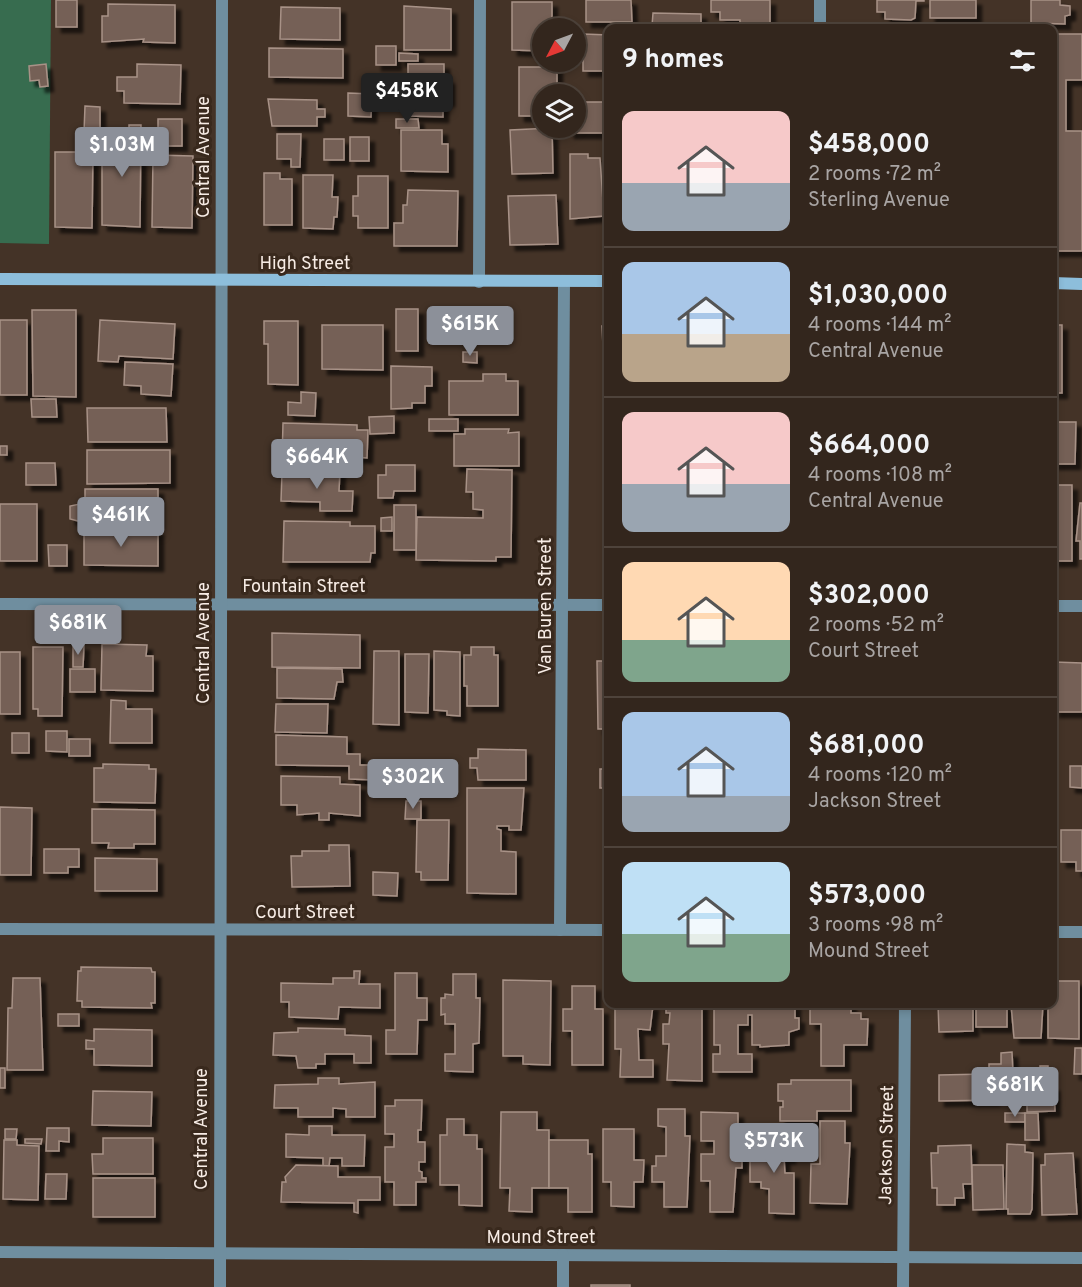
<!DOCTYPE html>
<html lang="en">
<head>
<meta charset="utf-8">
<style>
  :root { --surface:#33261d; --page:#3b2e26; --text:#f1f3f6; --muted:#a9a5a4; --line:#4e433b; --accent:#8c9099 }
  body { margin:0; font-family:Overpass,sans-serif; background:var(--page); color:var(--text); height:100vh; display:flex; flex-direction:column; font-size:22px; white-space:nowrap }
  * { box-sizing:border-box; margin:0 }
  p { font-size:20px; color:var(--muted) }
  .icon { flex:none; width:33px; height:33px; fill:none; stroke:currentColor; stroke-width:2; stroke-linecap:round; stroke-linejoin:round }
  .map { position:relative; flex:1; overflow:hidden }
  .details { position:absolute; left:604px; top:24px; width:453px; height:984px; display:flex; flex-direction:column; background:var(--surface); border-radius:12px; box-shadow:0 3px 9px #0003,0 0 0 2px var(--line) }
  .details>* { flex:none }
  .needle { width:39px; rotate:229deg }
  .controls { position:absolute; left:532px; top:18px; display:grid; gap:12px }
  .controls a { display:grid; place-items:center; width:54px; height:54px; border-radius:50%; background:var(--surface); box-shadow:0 3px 9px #0003,0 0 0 2px var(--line); font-size:30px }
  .price { position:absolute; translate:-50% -51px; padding:0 14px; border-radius:6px; background:var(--accent); color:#fff; font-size:20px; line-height:39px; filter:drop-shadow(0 2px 3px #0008) }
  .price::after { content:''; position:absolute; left:50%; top:36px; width:18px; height:14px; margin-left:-9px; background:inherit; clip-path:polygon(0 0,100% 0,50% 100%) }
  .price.selected { background:#222; color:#fff }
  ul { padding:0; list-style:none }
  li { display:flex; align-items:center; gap:18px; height:150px; padding:0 18px }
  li+li { border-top:2px solid var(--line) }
  li span { display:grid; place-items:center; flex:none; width:168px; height:120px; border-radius:12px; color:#555 }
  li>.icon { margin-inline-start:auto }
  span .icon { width:72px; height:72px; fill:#fffc; stroke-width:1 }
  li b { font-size:26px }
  h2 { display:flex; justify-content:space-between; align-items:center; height:72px; padding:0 18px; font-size:26px }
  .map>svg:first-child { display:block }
</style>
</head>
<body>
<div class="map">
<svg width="1082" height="1287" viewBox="0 0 1082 1287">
  <defs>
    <filter id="shadow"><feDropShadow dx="5.5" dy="5.5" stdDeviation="1.5" flood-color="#0009"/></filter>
  </defs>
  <rect width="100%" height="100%" fill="#443327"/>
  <path fill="#376c4f" d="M0 0H51L49 244 0 243Z"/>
  <g fill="#756056" stroke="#a89287" stroke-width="1.5" filter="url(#shadow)">
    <rect x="56" y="0" width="21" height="27"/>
    <path d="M586 0H631L632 22H586Z"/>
    <path d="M711 0H770V28H740V20H720V12H711Z"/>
    <path d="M877 0H924V1H916L915 18 911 20 885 19V12H877Z"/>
    <rect x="930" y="0" width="46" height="18"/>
    <path d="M1031 0H1060V5L1070 6V15L1065 16V24L1031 23Z"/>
    <path d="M512 2H552V28H543V51L512 50Z"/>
    <path d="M108 4 175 5V43L143 42 144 39 102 42V16H108Z"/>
    <path d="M404 6 451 9V50H404Z"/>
    <path d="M281 7 340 8V40L280 39Z"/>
    <path d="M653 13 701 14V27L652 26Z"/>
    <path d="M583 34 609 35V71H583Z"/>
    <path d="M1053 34H1082V80H1066V131H1082V251H1053Z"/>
    <rect x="376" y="46" width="20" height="19"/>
    <path d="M269 48 343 49V78L269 77Z"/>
    <path d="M399 53 418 54V61H399Z"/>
    <path d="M46 64 48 86 40 87 39 80 30 81 29 66Z"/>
    <path d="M137 64 181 65 180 104 124 103V91H117V77H137Z"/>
    <path d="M408 64H444V78L449 79V101H443V117L408 116Z"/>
    <path d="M519 67H557V94H543V116H519Z"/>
    <path d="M348 93 372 94 371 117 348 116Z"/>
    <path d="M268 99 317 100V109H325V117H317V126H272Z"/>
    <path d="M576 102H609V133H569V128H576Z"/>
    <path d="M85 106 100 107V132H84Z"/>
    <rect x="158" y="119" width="24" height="27"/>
    <path d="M396 119H418L419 128H396Z"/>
    <path d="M129 125H141L140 227 102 225V149H110V129H129Z"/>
    <path d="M552 128 553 173 512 174 510 130Z"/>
    <path d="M401 130H442V144H448V172L401 171Z"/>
    <path d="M277 134H301L300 167H291V159H277Z"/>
    <rect x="350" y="137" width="19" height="24"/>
    <rect x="324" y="139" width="20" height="21"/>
    <path d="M55 152H93L92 228 55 227Z"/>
    <path d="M570 154H588V158H600L604 216 570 219Z"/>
    <path d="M153 155 193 156 192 228 152 227Z"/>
    <path d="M264 173H280V179H292V225H264Z"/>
    <path d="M303 175H333L332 197H338L337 217H334L333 229 303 228Z"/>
    <path d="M358 176H388V228H358V216H353V196H358Z"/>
    <path d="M408 190 458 191 457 246H394V223H403V205H407Z"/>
    <path d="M556 195 558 244 510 245 508 196Z"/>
    <rect x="396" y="309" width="22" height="42"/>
    <path d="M32 310H76V397L33 396Z"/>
    <rect x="0" y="320" width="27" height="75"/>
    <path d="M100 320 175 324 173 359 119 356 118 362 98 361Z"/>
    <path d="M264 321H298V385L268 384V344H264Z"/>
    <path d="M322 325H383V370L322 369Z"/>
    <rect x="1053" y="325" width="9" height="68"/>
    <path d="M602 326H609V366H604Z"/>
    <path d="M463 352H477V363L463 362Z"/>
    <path d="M125 362 173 364 171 396 141 394V386L124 385Z"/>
    <path d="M391 366 432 367V386H425V403H412V408L391 409Z"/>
    <path d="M483 374H506V381H518V415H449V381H483Z"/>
    <path d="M301 392 316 393 315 416 288 415V402L301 403Z"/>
    <path d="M31 399H56L57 417H32Z"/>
    <path d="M87 408H166L167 442H88Z"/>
    <path d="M394 416V433L370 434 369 417Z"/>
    <rect x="429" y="419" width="29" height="12"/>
    <path d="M1053 422H1076L1075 464H1053Z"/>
    <path d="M283 423 357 425V430H368L367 458 356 457V462L282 460Z"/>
    <path d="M465 429H509L508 433 519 432V466H454V434H465Z"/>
    <rect x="0" y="446" width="7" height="9"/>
    <path d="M87 450H170V483L87 484Z"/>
    <path d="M26 463H55L56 485H26Z"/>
    <path d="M386 465H415V491H394L393 498H378V475H386Z"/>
    <path d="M323 469 340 470 339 491H353L352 511H320V502L281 501 282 472 322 473Z"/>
    <path d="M467 469 512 470 511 557H496V561L416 560 417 517 483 518V510L473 509V492H466Z"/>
    <rect x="1053" y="485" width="19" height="76"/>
    <path d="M85 489H158V523H86L70 519V506L85 503Z"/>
    <path d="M1080 503H1082V559H1080V541H1076Z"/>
    <rect x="0" y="504" width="37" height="57"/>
    <rect x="394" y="505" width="22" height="45"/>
    <path d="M392 517V531H381V518Z"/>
    <path d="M284 521 350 522V526H375V553H371L370 562H283Z"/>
    <path d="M84 530H158V566L84 565Z"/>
    <path d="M48 545H67V566H49Z"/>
    <path d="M272 633 360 635V668L272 667Z"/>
    <path d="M102 644 147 645 146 656H153V691L101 690Z"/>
    <path d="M73 645H84L83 667H73Z"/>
    <path d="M33 647H63L62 716H38V709H33Z"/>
    <path d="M471 647H494V655H498V706H467V686H464V655H471Z"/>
    <path d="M374 651H399V725L373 724Z"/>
    <path d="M434 651 460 652V716L447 715V711L434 710Z"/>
    <rect x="0" y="652" width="20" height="62"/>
    <path d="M605 653 609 654V729H598L597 661H605Z"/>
    <path d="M405 654H429L428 713 405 712Z"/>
    <path d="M1054 662 1082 663V712H1054Z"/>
    <path d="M277 668 342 669 343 682H337L334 699 277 698Z"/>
    <rect x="70" y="669" width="25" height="23"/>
    <path d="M111 700 126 701V709H152V743H110Z"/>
    <path d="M276 704H328L327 733 275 732Z"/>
    <path d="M46 731H67V752L46 751Z"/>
    <rect x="12" y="733" width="17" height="20"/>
    <path d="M276 735 347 737V754H360V765H374V780L349 779V766L276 765Z"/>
    <rect x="69" y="739" width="21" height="17"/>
    <rect x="603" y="747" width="6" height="16"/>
    <path d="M478 749 526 750V780H478L477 768H470V758H478Z"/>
    <path d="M103 764 149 765V769H156L155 803 94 802V768H103Z"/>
    <path d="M1070 766H1082V788L1070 787Z"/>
    <path d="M401 767 402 780 382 781 381 768Z"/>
    <path d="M600 769H609V804H606V788H600Z"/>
    <path d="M281 776 340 777V784L360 785V816L329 813V820H319V813L297 815V805H281Z"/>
    <path d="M467 788H524L521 830H509V826H497V829L501 830V851L516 852V894L467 893Z"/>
    <path d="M406 801H421V819H405Z"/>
    <path d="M0 807 32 808 31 875H0Z"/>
    <path d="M92 809 155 810V844H134V848H108L109 843H92Z"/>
    <rect x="607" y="812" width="2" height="35"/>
    <path d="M417 820H449L448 880H421V872H416Z"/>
    <path d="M1061 830H1082V871H1076V862H1061Z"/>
    <path d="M329 845H349L350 886 292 887 291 856H302V851H329Z"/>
    <path d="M44 849H79V867H68V873H44Z"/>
    <path d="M95 858 157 859V891H95Z"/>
    <path d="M373 872 398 873 397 896 373 895Z"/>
    <path d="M81 967 151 968 152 972H155V1003H151L152 1008 82 1007V1001H77L78 971H81Z"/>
    <path d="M354 971H360L359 984H380V1008L339 1007 338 1019 289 1017V1002H281V983L333 984V978H354Z"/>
    <path d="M395 973H417V998H427V1020H418L417 1054H386V1030H395Z"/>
    <path d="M453 974H476V998H480L479 1043 473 1044V1072L445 1071V1054H455V1024H445V1014L441 1015V998H445V994L453 995Z"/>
    <path d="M13 978H40L43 1070H7L8 1008H12Z"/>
    <path d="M503 980 551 981 550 1065 523 1064V1056H503Z"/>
    <path d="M1053 981H1079V1039L1048 1038V1004H1053Z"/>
    <path d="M572 986H595V1009H603V1065H572V1031H563V1009H572Z"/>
    <path d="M615 1004 653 1005 650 1030 638 1029 639 1060H653V1077H620L621 1049H615Z"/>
    <path d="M661 1004H702V1081L667 1080 669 1044H663V1024H669L670 1013H666V1007H661Z"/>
    <path d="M714 1004H752V1006L763 1007V1004H795V1018H799V1029L789 1032V1045L760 1047V1045H752V1015H748V1025H738V1054H752V1072H713V1054H720V1045H714Z"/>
    <path d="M810 1004H851V1013H861V1019H868L867 1045H844V1066H821V1024H810Z"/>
    <path d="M938 1004H973V1031L939 1032Z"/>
    <rect x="976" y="1004" width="31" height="23"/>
    <path d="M1011 1004H1043L1041 1038H1014Z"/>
    <rect x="58" y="1014" width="21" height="12"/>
    <path d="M298 1028 345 1029V1035L371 1036V1063H354V1054H325V1064H316V1068H298L296 1056 273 1055 274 1033 298 1032Z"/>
    <path d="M94 1029 152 1030V1066L94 1065V1049H86V1040L94 1041Z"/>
    <path d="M1075 1048H1082V1074H1074Z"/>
    <path d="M1012 1052 1013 1074H989V1064H1001V1053Z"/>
    <rect x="1040" y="1066" width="8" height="9"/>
    <rect x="0" y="1068" width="5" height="20"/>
    <path d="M986 1074V1080H994V1100L939 1101V1075Z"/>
    <path d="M318 1078H339V1084L375 1082V1117H346V1109L333 1108V1117H298V1108H274L275 1085 318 1084Z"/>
    <path d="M791 1080H851V1111H817V1121H780V1107H783V1101H778V1084H791Z"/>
    <path d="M1054 1086 1055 1111 1027 1112V1087Z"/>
    <path d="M93 1091 152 1092 151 1126 92 1125Z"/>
    <path d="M395 1100H422L421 1130H418V1142H425V1162H419V1171L422 1172V1178H426V1182H416V1205H394V1182H385V1147H394V1134H385V1106H395Z"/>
    <path d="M658 1109H685V1136H690L687 1207H664V1182H652V1166H656V1156H666V1127L658 1126Z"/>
    <path d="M501 1112H537V1130H549V1188H532V1212L509 1211 510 1188H500Z"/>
    <path d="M701 1112 738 1113V1135H734V1148H742V1168H736L733 1212H710V1181H701V1154H714V1141H701Z"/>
    <rect x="1005" y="1113" width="20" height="9"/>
    <path d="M1025 1113H1038L1039 1140H1025Z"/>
    <path d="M447 1119H464V1135H477V1149H482V1206L459 1205V1185H440V1135H447Z"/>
    <path d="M820 1121H845V1143H850L847 1204 810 1203 811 1164H820Z"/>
    <path d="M309 1126H332V1135H365L364 1166H342V1158H330L329 1166H323V1158L286 1157V1134L309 1135Z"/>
    <path d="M47 1128H69V1142L59 1141V1151H46Z"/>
    <path d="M5 1129H17L16 1139H5Z"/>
    <path d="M603 1129H634V1160H644L643 1182H634V1207L611 1206V1182H603Z"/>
    <path d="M103 1138H153V1174H93L92 1154H103Z"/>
    <path d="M25 1139H42L41 1144 25 1143Z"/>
    <path d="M4 1140H17V1145L39 1146 38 1200 3 1199Z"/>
    <path d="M549 1140H588V1154H592V1212H568V1188H549Z"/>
    <path d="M764 1141H790V1158H784L785 1173H794V1214L769 1213V1189L761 1188V1182H750V1144H764Z"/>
    <path d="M1007 1144 1025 1145V1152L1033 1153 1032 1209 1030 1214H1008V1209H1006Z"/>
    <path d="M971 1145 972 1184H963L964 1198H955V1205H937V1188H932L931 1153H938V1146Z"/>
    <path d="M1073 1153 1077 1214 1042 1215 1041 1165H1045V1154Z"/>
    <path d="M296 1165 338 1166V1177H380V1200H358V1213L354 1212V1203L281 1202 282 1182H286L285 1177Z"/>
    <path d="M972 1165H1003L1004 1209 973 1210Z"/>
    <path d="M46 1174H67L66 1199H45Z"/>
    <rect x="93" y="1178" width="62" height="39"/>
    <rect x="591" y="1285" width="39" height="2"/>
  </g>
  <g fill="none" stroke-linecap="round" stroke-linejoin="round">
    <g stroke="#6f8e9f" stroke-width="12">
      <path d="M820 28V0"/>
      <path d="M479 282 480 0"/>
      <path d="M0 604 609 605"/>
      <path d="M1053 606H1082"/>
      <path d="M0 929 609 930"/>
      <path d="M560 930 564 282"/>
      <path d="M1053 932H1082"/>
      <path d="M0 1252 1082 1258"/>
      <path d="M563 1287V1255"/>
      <path d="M903 1287 905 1004"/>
    </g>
    <path stroke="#6f8e9f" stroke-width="12" d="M220 1287 222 0"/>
    <g stroke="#8dbedb" stroke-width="12">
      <path d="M0 279 609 281"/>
      <path d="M1053 283 1082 284"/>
    </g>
  </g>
  <g text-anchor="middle" stroke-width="6" stroke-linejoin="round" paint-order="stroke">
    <g font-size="18" fill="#f7ece5" stroke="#39291d">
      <text transform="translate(203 157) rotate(-90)" y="6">Central Avenue</text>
      <text x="305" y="269">High Street</text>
      <text x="304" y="592">Fountain Street</text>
      <text transform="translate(545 606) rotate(-90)" y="6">Van Buren Street</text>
      <text transform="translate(203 643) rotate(-90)" y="6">Central Avenue</text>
      <text x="305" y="918">Court Street</text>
      <text transform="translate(201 1129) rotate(-90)" y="6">Central Avenue</text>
      <text transform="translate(886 1145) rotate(-89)" y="6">Jackson Street</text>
      <text x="541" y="1243">Mound Street</text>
    </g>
  </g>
</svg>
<div class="controls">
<a><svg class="needle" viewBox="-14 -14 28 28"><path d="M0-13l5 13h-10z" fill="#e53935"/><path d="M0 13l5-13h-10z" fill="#a9a5a4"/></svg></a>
<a><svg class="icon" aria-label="layers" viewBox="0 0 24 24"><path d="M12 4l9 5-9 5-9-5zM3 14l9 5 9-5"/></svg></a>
</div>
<b class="price selected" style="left:407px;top:124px">$458K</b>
<b class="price" style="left:122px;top:178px">$1.03M</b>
<b class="price" style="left:470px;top:357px">$615K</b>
<b class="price" style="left:317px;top:490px">$664K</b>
<b class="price" style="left:121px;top:548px">$461K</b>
<b class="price" style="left:78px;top:656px">$681K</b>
<b class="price" style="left:413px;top:810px">$302K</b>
<b class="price" style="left:1015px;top:1118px">$681K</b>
<b class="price" style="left:774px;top:1174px">$573K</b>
<section class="details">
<h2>9 homes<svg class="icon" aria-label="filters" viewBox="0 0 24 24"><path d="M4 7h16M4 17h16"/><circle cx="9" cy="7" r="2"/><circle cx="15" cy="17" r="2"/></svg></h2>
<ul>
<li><span style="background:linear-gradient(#f6c9c9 60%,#9aa5b1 0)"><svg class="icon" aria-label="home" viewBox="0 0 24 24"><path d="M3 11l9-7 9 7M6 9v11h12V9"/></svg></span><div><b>$458,000</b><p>2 rooms · 72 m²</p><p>Sterling Avenue</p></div></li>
<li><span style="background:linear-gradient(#a9c7e8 60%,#b9a48a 0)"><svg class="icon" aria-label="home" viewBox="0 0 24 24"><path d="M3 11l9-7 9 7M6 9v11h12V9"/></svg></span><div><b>$1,030,000</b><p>4 rooms · 144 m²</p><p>Central Avenue</p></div></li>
<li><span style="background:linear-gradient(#f6c9c9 60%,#9aa5b1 0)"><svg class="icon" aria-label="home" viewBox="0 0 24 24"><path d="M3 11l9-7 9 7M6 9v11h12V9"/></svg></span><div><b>$664,000</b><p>4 rooms · 108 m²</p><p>Central Avenue</p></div></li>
<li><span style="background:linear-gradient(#ffd9b3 65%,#7fa58c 0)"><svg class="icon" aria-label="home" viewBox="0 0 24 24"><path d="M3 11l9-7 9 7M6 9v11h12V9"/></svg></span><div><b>$302,000</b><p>2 rooms · 52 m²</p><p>Court Street</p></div></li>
<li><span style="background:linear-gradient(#a9c7e8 70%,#9aa5b1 0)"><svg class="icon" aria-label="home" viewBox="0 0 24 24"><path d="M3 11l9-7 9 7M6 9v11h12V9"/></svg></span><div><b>$681,000</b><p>4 rooms · 120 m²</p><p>Jackson Street</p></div></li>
<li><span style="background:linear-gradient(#bfe0f5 60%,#7fa58c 0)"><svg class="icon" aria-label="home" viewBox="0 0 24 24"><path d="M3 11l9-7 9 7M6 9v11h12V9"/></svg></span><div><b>$573,000</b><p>3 rooms · 98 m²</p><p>Mound Street</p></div></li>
</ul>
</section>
</div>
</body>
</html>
